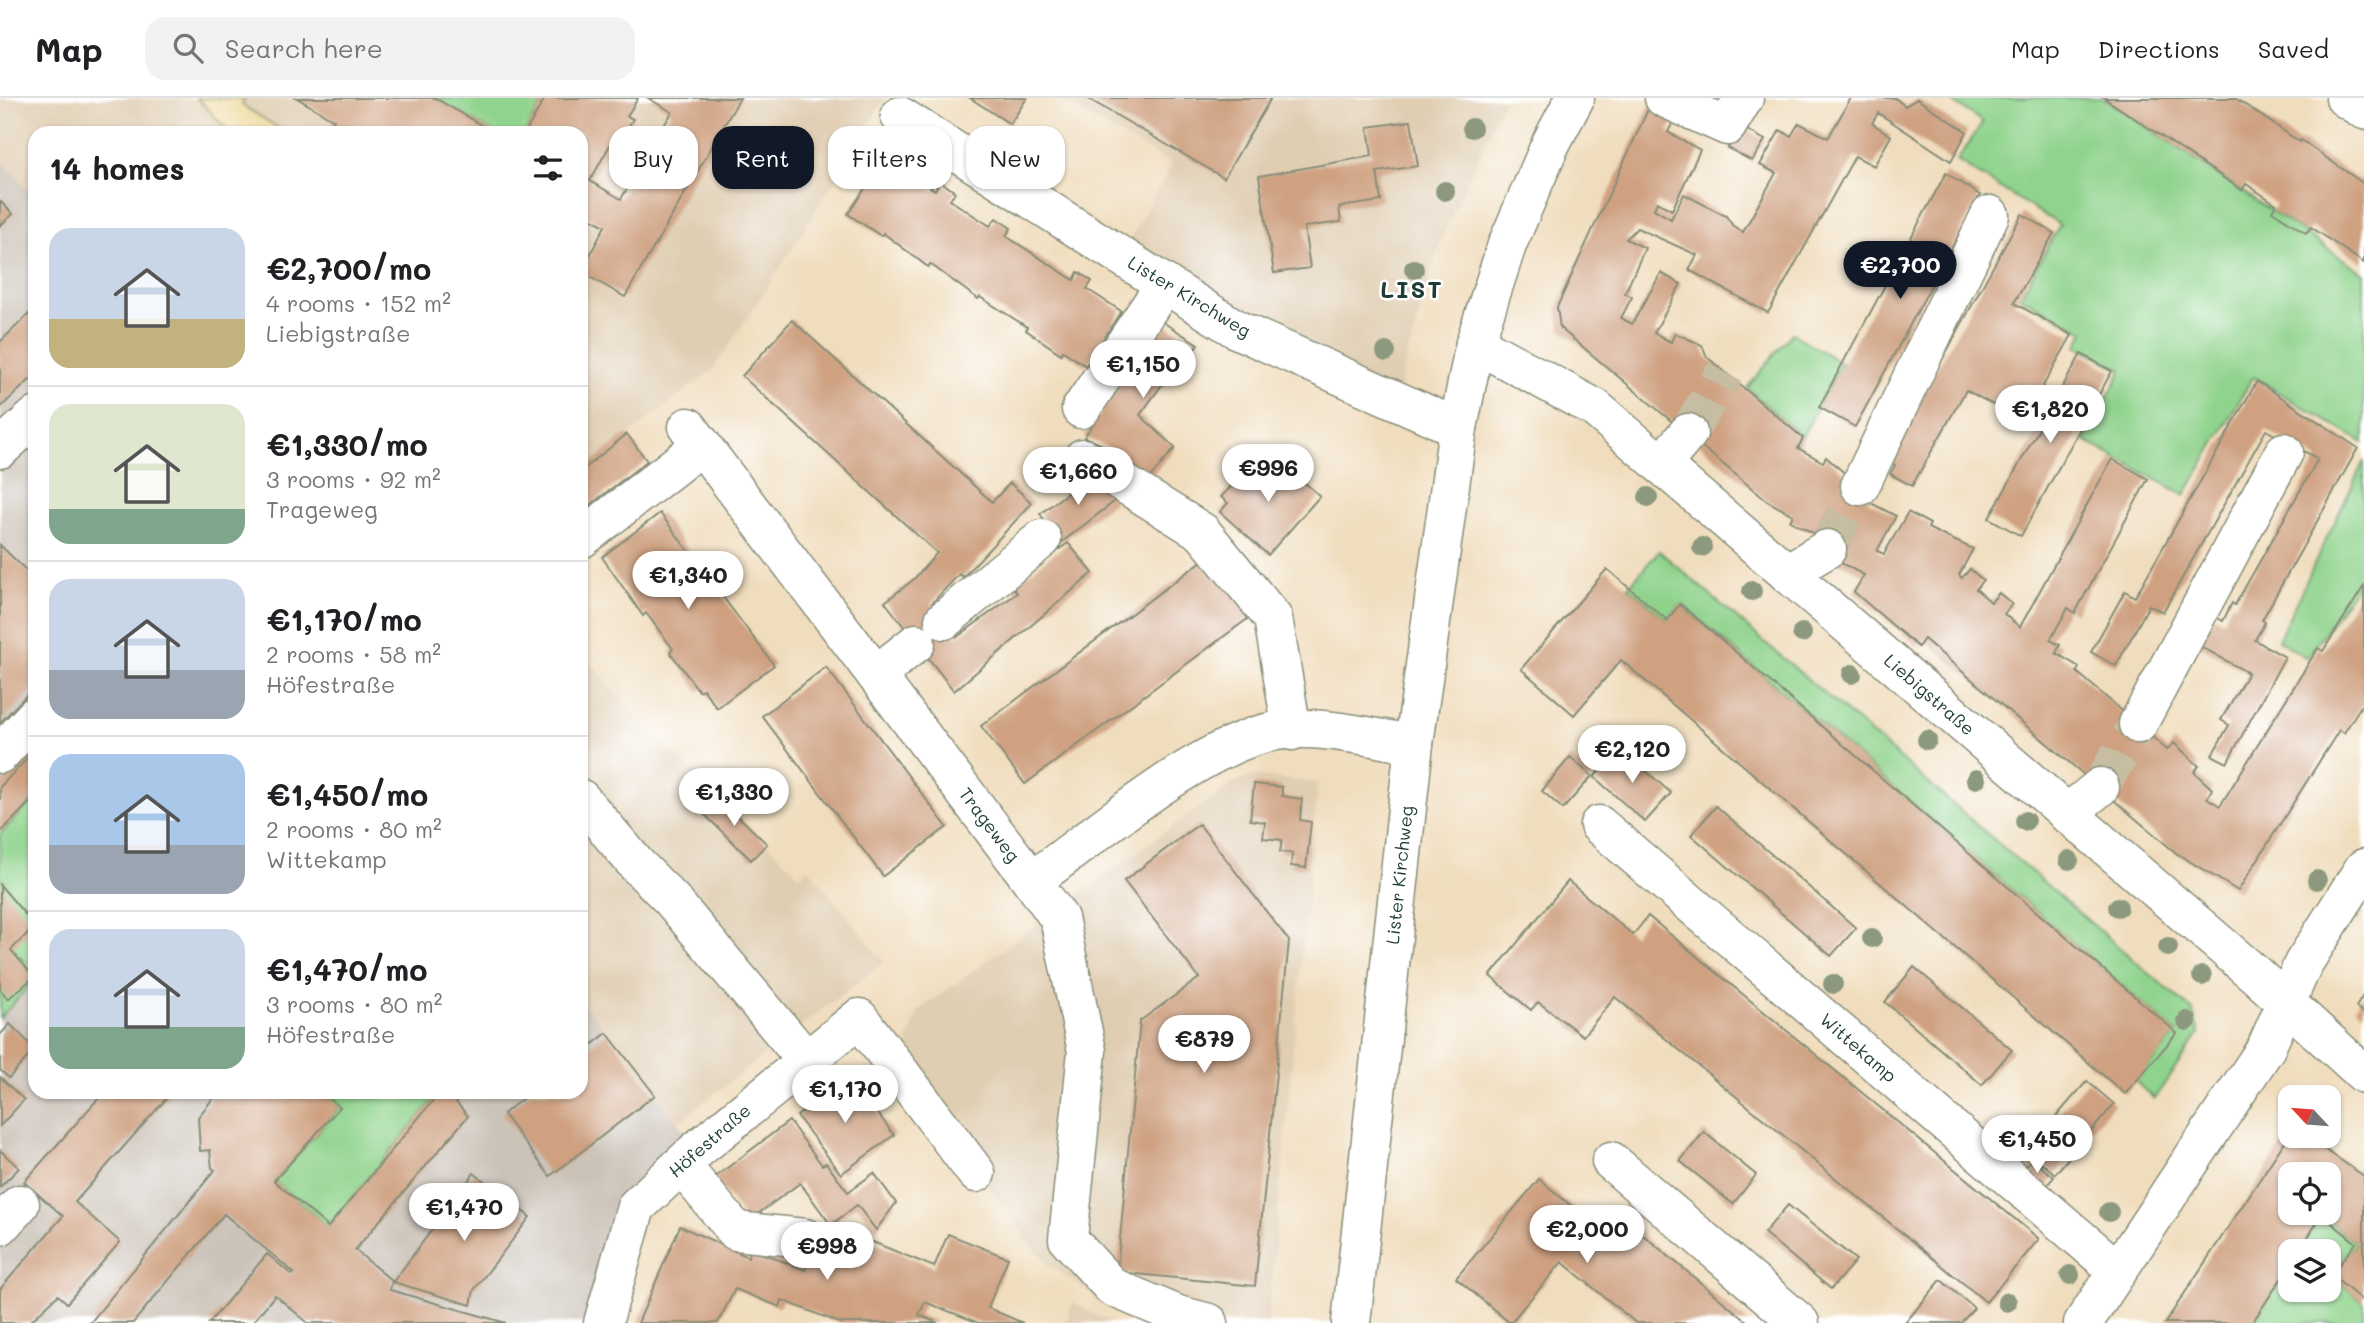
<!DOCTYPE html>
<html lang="en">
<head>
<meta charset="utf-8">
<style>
  :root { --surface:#fff; --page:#f2f2f2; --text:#202124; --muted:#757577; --line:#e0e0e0; --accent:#111827 }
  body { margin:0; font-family:Mali,sans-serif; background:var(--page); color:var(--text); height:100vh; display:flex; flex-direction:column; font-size:26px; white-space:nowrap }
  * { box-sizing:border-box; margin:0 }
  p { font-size:23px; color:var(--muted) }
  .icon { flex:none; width:38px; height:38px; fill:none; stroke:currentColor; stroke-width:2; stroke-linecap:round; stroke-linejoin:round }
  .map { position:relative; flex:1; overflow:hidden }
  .drawer { position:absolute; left:28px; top:28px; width:560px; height:973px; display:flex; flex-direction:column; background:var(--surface); border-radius:21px; box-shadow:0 2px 5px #0004 }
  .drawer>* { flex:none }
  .guide { position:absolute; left:609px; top:28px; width:665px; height:63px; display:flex; gap:14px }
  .needle { width:46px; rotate:296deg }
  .buttons { position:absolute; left:2278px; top:987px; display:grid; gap:14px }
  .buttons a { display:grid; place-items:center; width:63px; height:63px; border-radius:14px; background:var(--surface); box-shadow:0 2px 5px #0004; font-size:35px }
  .price { position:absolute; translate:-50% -60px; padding:0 16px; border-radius:24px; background:#fff; color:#222; font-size:23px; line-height:46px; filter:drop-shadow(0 2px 4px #0008) }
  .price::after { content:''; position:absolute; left:50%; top:42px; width:21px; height:16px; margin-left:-10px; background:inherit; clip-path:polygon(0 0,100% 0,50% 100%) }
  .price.active { background:var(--accent); color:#fff }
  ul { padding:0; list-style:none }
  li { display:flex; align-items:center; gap:21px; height:175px; padding:0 21px }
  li+li { border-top:2px solid var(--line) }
  li span { display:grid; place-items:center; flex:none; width:196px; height:140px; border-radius:21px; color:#555 }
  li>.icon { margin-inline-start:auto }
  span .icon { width:84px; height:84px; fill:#fffc; stroke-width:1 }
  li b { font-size:30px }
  h2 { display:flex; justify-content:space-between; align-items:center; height:84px; padding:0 21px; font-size:30px }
  .tag { padding:0 24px; border-radius:21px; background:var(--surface); box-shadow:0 2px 5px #0004; font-size:24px; line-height:63px }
  .tag.active { background:var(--accent); color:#fff }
  header { display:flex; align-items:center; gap:42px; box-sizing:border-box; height:98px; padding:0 35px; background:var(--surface); border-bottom:2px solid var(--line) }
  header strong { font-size:33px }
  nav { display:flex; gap:38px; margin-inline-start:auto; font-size:24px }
  .search { width:490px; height:63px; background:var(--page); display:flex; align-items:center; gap:18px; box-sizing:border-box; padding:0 24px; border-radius:21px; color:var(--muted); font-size:26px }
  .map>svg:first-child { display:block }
</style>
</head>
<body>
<header>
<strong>Map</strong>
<div class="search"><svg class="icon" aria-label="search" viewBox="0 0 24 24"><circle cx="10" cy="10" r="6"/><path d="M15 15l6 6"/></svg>Search here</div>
<nav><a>Map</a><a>Directions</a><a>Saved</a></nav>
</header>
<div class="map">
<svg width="2364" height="1225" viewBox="0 0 2364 1225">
  <rect width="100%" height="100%" fill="#fff"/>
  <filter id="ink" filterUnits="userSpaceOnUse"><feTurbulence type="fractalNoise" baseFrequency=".0143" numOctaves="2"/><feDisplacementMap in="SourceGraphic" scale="14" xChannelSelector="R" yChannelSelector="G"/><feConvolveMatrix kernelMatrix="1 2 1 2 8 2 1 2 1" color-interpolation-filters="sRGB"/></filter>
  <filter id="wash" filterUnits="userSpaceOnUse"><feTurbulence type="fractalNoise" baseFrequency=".00686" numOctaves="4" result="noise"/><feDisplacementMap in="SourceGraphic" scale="28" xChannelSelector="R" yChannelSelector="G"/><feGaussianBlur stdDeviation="1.57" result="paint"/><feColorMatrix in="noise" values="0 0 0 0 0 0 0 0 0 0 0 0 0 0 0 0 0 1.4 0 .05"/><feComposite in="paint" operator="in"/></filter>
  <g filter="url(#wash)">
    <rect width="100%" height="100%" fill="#f0ddbd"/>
    <g fill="#e0ceb2">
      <path d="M0 0H885L795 147 712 273 581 373V35H35V100L0 61Z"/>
      <path d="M1055 0H1505L1440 144 1402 276 1400 303 1120 158 1172 66Z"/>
      <path d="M581 553 636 619 799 777 809 770 884 864 677 1025 581 902Z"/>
      <path d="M1254 678 1318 685 1268 1225H1146L1102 1204 1047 1165 1029 1144 994 1096 907 961 908 941 918 913 1233 685Z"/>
      <path d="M1073 1204 1094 1216 1115 1225H1066Z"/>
    </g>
    <path fill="#cbc2b8" d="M0 61 35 100V994H581V902L698 1051 636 1109 603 1225H0Z"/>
    <g fill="#8fd38c" stroke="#578860" stroke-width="2">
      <path d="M435 0H545L525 35H495Z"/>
      <path d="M1947 0H2103L2364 175V345L2253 279 2185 397 2085 343 2122 272 2077 248 2084 233 2020 199 2060 127 1957 63 1983 24Z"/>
      <path d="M1792 235 1841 265 1802 339 1747 290Z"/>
      <path d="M2364 363V477L2307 560 2278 542Z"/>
      <path d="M1659 453 2193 913 2199 936 2154 1001 2135 983 2177 935 1681 506 1667 522 1628 489Z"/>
      <path d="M35 700V881L0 920V736Z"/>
      <path d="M323 994H440L328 1129 274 1083 340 1009Z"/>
      <path d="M2322 1117 2356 1145 2331 1177 2364 1204V1225H2252L2291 1166V1192H2329V1153H2299Z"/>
    </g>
    <path fill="#eeda9e" stroke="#868c69" stroke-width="2" d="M197 0H245L242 7 277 29 279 35H230Z"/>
    <g id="blocks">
      <g fill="#cfa181" fill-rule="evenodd">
        <path d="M297 0H435L495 35H340L330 29 334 22Z"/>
        <path d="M545 0H638L627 18 633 21 621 41 615 38 590 83 621 101 672 14 648 0H740L625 199 581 174 605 128 581 115V35H525Z"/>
        <path d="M970 0H1027L1010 26Z"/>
        <path d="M1087 0H1271L1224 80Z"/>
        <path d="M1851 0H1895L1905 8 1917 1 1967 34 1951 63 1878 15 1872 25 1891 38 1874 68 1855 58 1768 215 1689 172 1697 157 1637 130 1626 141 1645 150 1625 195 1632 199 1621 220 1632 226 1661 175 1681 186 1654 235 1671 244 1675 235 1702 247 1707 259 1803 340 1798 350 1823 364 1826 359 1870 397 1867 403 1896 418 1877 453 1884 456 1908 414 1930 426 1928 430 1940 436 1973 451 1959 477 1962 480 1970 471 1983 482 1976 491 1991 504 1999 495 2012 506 2004 516 2020 529 2112 361 2148 381 2075 515 2068 510 2050 542 2060 547 2056 555 2079 569 2077 574 2167 652 2174 645 2199 668 2194 674 2212 691 2207 700 2220 708 2318 550 2323 553 2364 488V603L2344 635 2339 632 2238 793 2176 755 1924 541 1918 549 1854 494 1864 477 1837 463 1817 437 1790 423 1793 417 1767 403 1560 230 1557 209 1650 7 1675 20 1668 34 1700 52 1672 112 1657 104 1654 111 1671 121 1684 96 1726 118 1733 128 1743 134 1776 75 1760 67 1780 32 1791 38 1799 25 1828 40Z"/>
        <path d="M2104 0H2235L2300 44 2301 42 2364 86V165L2311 129 2306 135 2272 113 2276 106 2246 86 2242 92Z"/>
        <path d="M1411 23 1418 68 1377 74 1381 103 1339 109 1341 124 1304 129 1310 170 1274 175 1259 78 1372 58 1368 29Z"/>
        <path d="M1740 28 1765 42 1752 63 1728 50Z"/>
        <path d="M885 60 935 92 940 83 955 94 950 102 990 128 996 120 1011 130 1006 138 1074 182 1078 174 1092 183 1087 191 1121 213 1086 268 1063 253 1061 256 1026 232 1027 229 980 199 978 201 930 166 928 169 883 135 881 138 848 116Z"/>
        <path d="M1946 75 1980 97 1855 329 1819 309Z"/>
        <path d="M0 103 13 116 0 128Z"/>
        <path d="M2022 116 2054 135 2014 205 2072 237 2023 323 1966 292 1912 388 1890 376 1895 367 1887 362Z"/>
        <path d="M35 210V277L0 310V244Z"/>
        <path d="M1156 220 1198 246 1177 279 1170 276 1140 317 1175 350 1148 382 1116 353 1084 339 1141 257 1135 253Z"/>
        <path d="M792 222 992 404 1010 385 1032 405 963 479 959 476 932 505 957 539 1017 495 1012 488 1068 445 1093 475 954 593 885 504 914 481 937 455 742 278Z"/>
        <path d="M2081 256 2112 273 2021 438 1989 420Z"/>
        <path d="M2257 283 2358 350 2262 522 2265 524 2255 542 2285 559 2227 665 2212 657 2229 627 2221 622 2248 575 2193 544 2209 515 2223 523 2232 505 2235 507 2318 361 2266 332 2163 514 2149 507 2116 568 2091 554 2125 493 2135 499Z"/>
        <path d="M627 336 647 363 581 414V373Z"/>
        <path d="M1272 356 1320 398 1268 457 1220 414 1228 405 1221 399 1241 378 1248 384Z"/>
        <path d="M1093 375 1115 403 1062 444 1040 416Z"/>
        <path d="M660 415 774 567 717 610 703 591 699 593 670 554 673 551 646 515 643 518 602 459Z"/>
        <path d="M0 447 35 481V588L0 625Z"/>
        <path d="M1210 457 1254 516 1025 686 981 628Z"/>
        <path d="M1607 471 1667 522 1680 506 2177 935 2125 996 1621 562 1574 617 1521 571Z"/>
        <path d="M826 569 947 729 883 778 762 618Z"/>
        <path d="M1620 650 1671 695 1645 724 1594 679Z"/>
        <path d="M35 652V699L0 735V689Z"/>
        <path d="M1570 659 1592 678 1563 711 1542 693Z"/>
        <path d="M1254 686 1282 689V698L1302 701 1300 722 1311 724 1306 770 1291 768 1292 755 1280 754 1282 742 1263 740 1265 724 1250 722Z"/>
        <path d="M716 697 767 746 751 762 701 713Z"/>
        <path d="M1716 708 1856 830 1831 858 1691 737Z"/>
        <path d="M1199 726 1289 843 1255 1188 1117 1174 1140 923 1199 880 1124 783Z"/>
        <path d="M1568 783 1633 837 1648 818 2039 1141 1986 1204 1615 899 1583 938 1538 904 1531 912 1490 878Z"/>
        <path d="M0 787 35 828 11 852 34 879 8 901 0 891Z"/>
        <path d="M1914 869 2012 952 1982 987 1885 904Z"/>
        <path d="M2364 896V916L2356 909Z"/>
        <path d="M10 926 35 951 9 980 0 972V937Z"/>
        <path d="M607 935 655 997 550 1078 503 1016 531 994H581V955Z"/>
        <path d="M850 978 894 1037 841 1076 797 1018 818 1002 817 999 825 993 827 995Z"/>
        <path d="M0 979 24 1002 0 1028Z"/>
        <path d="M2087 983 2114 1006 2055 1076 2027 1052Z"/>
        <path d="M104 994H172L75 1104 120 1144 67 1205 58 1197 29 1225H0V1191L63 1118 24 1084Z"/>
        <path d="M212 994H322L340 1009 274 1083 328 1129 440 994H447L468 1018 355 1152 392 1183 390 1192 506 1225H308L275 1197 252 1225H209L267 1156 292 1177 294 1175 224 1116 133 1225H90L215 1072 212 1070 210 1052 200 1053 198 1019 216 997Z"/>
        <path d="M789 1023 822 1067 826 1065 848 1094 874 1075 896 1105 876 1132 857 1107 831 1127 800 1085 747 1124 714 1080Z"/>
        <path d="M1704 1034 1756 1077 1733 1106 1680 1063Z"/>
        <path d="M2291 1034V1038H2305L2364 1078V1204L2331 1177 2356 1145 2322 1117 2299 1153H2291V1166L2252 1225H2165ZM2291 1076H2329V1115H2291Z"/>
        <path d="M0 1052 19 1070 0 1089Z"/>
        <path d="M2032 1061 2054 1079 2042 1093 2020 1074Z"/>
        <path d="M474 1075 530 1119 474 1192 471 1207 393 1184Z"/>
        <path d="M1539 1081 1598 1130 1613 1112 1749 1225H1636L1562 1164 1510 1225 1456 1180Z"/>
        <path d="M1788 1107 1856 1162 1831 1191 1764 1135Z"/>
        <path d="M831 1127 934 1169 948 1136 1008 1160 988 1210 1023 1225H979L925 1204 919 1217 938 1225H840L782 1202 780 1209 735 1191 718 1225H638L680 1128 748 1159 751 1151 805 1172 811 1155 815 1157 821 1141 826 1143Z"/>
        <path d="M1941 1182 1974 1210 1961 1225H1905Z"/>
      </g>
    </g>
  </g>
  <g filter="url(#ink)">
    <use href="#blocks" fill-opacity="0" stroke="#888d78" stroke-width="2"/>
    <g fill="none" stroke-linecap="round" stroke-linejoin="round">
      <g stroke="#c6bda2" stroke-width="38" stroke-dasharray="38 19" stroke-linecap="butt">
        <path d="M1688 335 1725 274"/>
        <path d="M1827 451 1860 388"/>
        <path d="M2100 689 2138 626"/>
      </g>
      <defs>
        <g id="minor">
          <path d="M1664 0 1727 28 1744 0"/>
          <path d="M2345 0 2364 12"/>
          <path d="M900 18 1236 231 1458 330"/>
          <path d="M1475 245 1595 310 2256 877 2364 976"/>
          <path d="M1081 311 1165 186"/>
          <path d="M688 329 1032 783C1093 739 1204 644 1276 633 1320 626 1371 640 1414 646"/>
          <path d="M0 351 35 319"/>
          <path d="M1083 360 1202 434 1273 520 1292 633"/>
          <path d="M1661 367 1688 335"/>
          <path d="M1860 388 1990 117"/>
          <path d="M581 441 702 347"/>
          <path d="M1787 475 1827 451"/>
          <path d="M944 522 1042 441"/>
          <path d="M876 577 916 545"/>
          <path d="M2138 626 2284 354"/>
          <path d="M0 656 35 618"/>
          <path d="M581 701 637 767 671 801 807 963"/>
          <path d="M2067 716 2100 689"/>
          <path d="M1599 727 2118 1173"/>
          <path d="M1032 783 1059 820 1087 953 1068 1141 1112 1189 1178 1217 1209 1225"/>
          <path d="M1611 1063 1800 1225"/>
          <path d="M681 1067 736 1133 805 1140"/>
          <path d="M0 1128 20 1106"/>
          <path d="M603 1225 636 1109 698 1051 859 920 976 1075"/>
          <path d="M1351 1225 1414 646 1458 330 1475 245 1507 147 1551 45 1575 0"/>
          <path d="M2083 1225 2266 950 2303 866 2364 770"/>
        </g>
      </defs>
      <use href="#minor" stroke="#888d78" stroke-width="41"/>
      <use href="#minor" stroke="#fff" stroke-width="38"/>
    </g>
    <g fill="#8c997e">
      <circle cx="1472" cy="30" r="10"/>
      <circle cx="1445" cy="93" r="10"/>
      <circle cx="1414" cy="171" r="10"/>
      <circle cx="1386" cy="254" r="10"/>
      <circle cx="1648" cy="399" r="10"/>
      <circle cx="1702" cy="449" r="10"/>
      <circle cx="1752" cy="493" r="10"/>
      <circle cx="1802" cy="535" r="10"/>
      <circle cx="1852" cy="576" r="10"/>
      <circle cx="1927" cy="642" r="10"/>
      <circle cx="1976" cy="681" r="10"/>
      <circle cx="2025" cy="723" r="10"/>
      <circle cx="2069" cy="762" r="10"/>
      <circle cx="2317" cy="782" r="10"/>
      <circle cx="2118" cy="809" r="10"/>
      <circle cx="1872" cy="840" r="10"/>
      <circle cx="2168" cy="849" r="10"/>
      <circle cx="2202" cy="878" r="10"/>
      <circle cx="1833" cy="886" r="10"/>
      <circle cx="2187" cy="923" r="10"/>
      <circle cx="2109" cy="1114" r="10"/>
      <circle cx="2070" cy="1177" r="10"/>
      <circle cx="2007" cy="1204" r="10"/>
    </g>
  </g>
  <g text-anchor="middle" stroke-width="5" stroke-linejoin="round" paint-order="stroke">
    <g font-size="18" fill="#1f3d34" stroke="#fff">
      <text transform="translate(1189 199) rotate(31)" y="6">Lister Kirchweg</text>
      <text transform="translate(1929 597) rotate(41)" y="6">Liebigstraße</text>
      <text transform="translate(989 727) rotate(53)" y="6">Trageweg</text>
      <text transform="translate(1400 777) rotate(-84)" y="6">Lister Kirchweg</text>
      <text transform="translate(1858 950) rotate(41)" y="6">Wittekamp</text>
      <text transform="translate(710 1043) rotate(-41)" y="6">Höfestraße</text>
    </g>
    <g font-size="24" font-weight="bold" letter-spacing="2" fill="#1f3d34" stroke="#fff">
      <text x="1412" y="200">LIST</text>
    </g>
  </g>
</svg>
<div class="buttons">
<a><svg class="needle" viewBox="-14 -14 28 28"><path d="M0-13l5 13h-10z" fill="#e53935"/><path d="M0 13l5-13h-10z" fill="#757577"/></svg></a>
<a><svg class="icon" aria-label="locate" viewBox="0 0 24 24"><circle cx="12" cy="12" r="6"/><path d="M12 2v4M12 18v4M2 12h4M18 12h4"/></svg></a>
<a><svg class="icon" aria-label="layers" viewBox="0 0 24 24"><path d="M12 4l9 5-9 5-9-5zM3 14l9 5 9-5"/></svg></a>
</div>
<b class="price active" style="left:1900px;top:203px">€2,700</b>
<b class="price" style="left:1143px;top:302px">€1,150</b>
<b class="price" style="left:2050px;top:347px">€1,820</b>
<b class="price" style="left:1268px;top:406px">€996</b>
<b class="price" style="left:1078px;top:409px">€1,660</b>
<b class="price" style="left:688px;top:513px">€1,340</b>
<b class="price" style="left:1632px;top:687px">€2,120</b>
<b class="price" style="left:734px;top:730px">€1,330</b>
<b class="price" style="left:1204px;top:977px">€879</b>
<b class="price" style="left:845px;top:1027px">€1,170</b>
<b class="price" style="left:2037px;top:1077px">€1,450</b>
<b class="price" style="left:464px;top:1145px">€1,470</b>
<b class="price" style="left:1587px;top:1167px">€2,000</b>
<b class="price" style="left:827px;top:1184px">€998</b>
<div class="guide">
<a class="tag">Buy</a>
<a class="tag active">Rent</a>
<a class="tag">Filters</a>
<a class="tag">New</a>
</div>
<section class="drawer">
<h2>14 homes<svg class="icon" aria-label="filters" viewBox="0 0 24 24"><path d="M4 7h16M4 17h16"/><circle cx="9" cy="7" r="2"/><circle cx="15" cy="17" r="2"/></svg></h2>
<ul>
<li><span style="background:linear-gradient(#c9d6e8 65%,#c2b280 0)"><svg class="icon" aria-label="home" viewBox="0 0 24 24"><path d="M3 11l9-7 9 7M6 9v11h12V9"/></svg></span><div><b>€2,700/mo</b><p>4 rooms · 152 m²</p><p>Liebigstraße</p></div></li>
<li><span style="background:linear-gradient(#dfe7d0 75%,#7fa58c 0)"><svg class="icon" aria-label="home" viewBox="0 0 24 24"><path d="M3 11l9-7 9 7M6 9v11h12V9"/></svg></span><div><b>€1,330/mo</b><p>3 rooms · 92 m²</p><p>Trageweg</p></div></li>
<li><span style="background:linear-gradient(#c9d6e8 65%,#9aa5b1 0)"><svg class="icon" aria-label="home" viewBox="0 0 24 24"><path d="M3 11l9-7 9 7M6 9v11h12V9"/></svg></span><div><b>€1,170/mo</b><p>2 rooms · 58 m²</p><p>Höfestraße</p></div></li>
<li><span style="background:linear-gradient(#a9c7e8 65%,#9aa5b1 0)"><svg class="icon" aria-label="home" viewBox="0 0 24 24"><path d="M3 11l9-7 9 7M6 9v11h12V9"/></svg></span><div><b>€1,450/mo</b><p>2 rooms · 80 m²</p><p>Wittekamp</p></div></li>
<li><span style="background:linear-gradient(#c9d6e8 70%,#7fa58c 0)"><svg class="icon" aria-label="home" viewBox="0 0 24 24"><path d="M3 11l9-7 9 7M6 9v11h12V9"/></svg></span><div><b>€1,470/mo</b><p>3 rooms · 80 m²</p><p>Höfestraße</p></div></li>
</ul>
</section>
</div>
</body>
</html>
